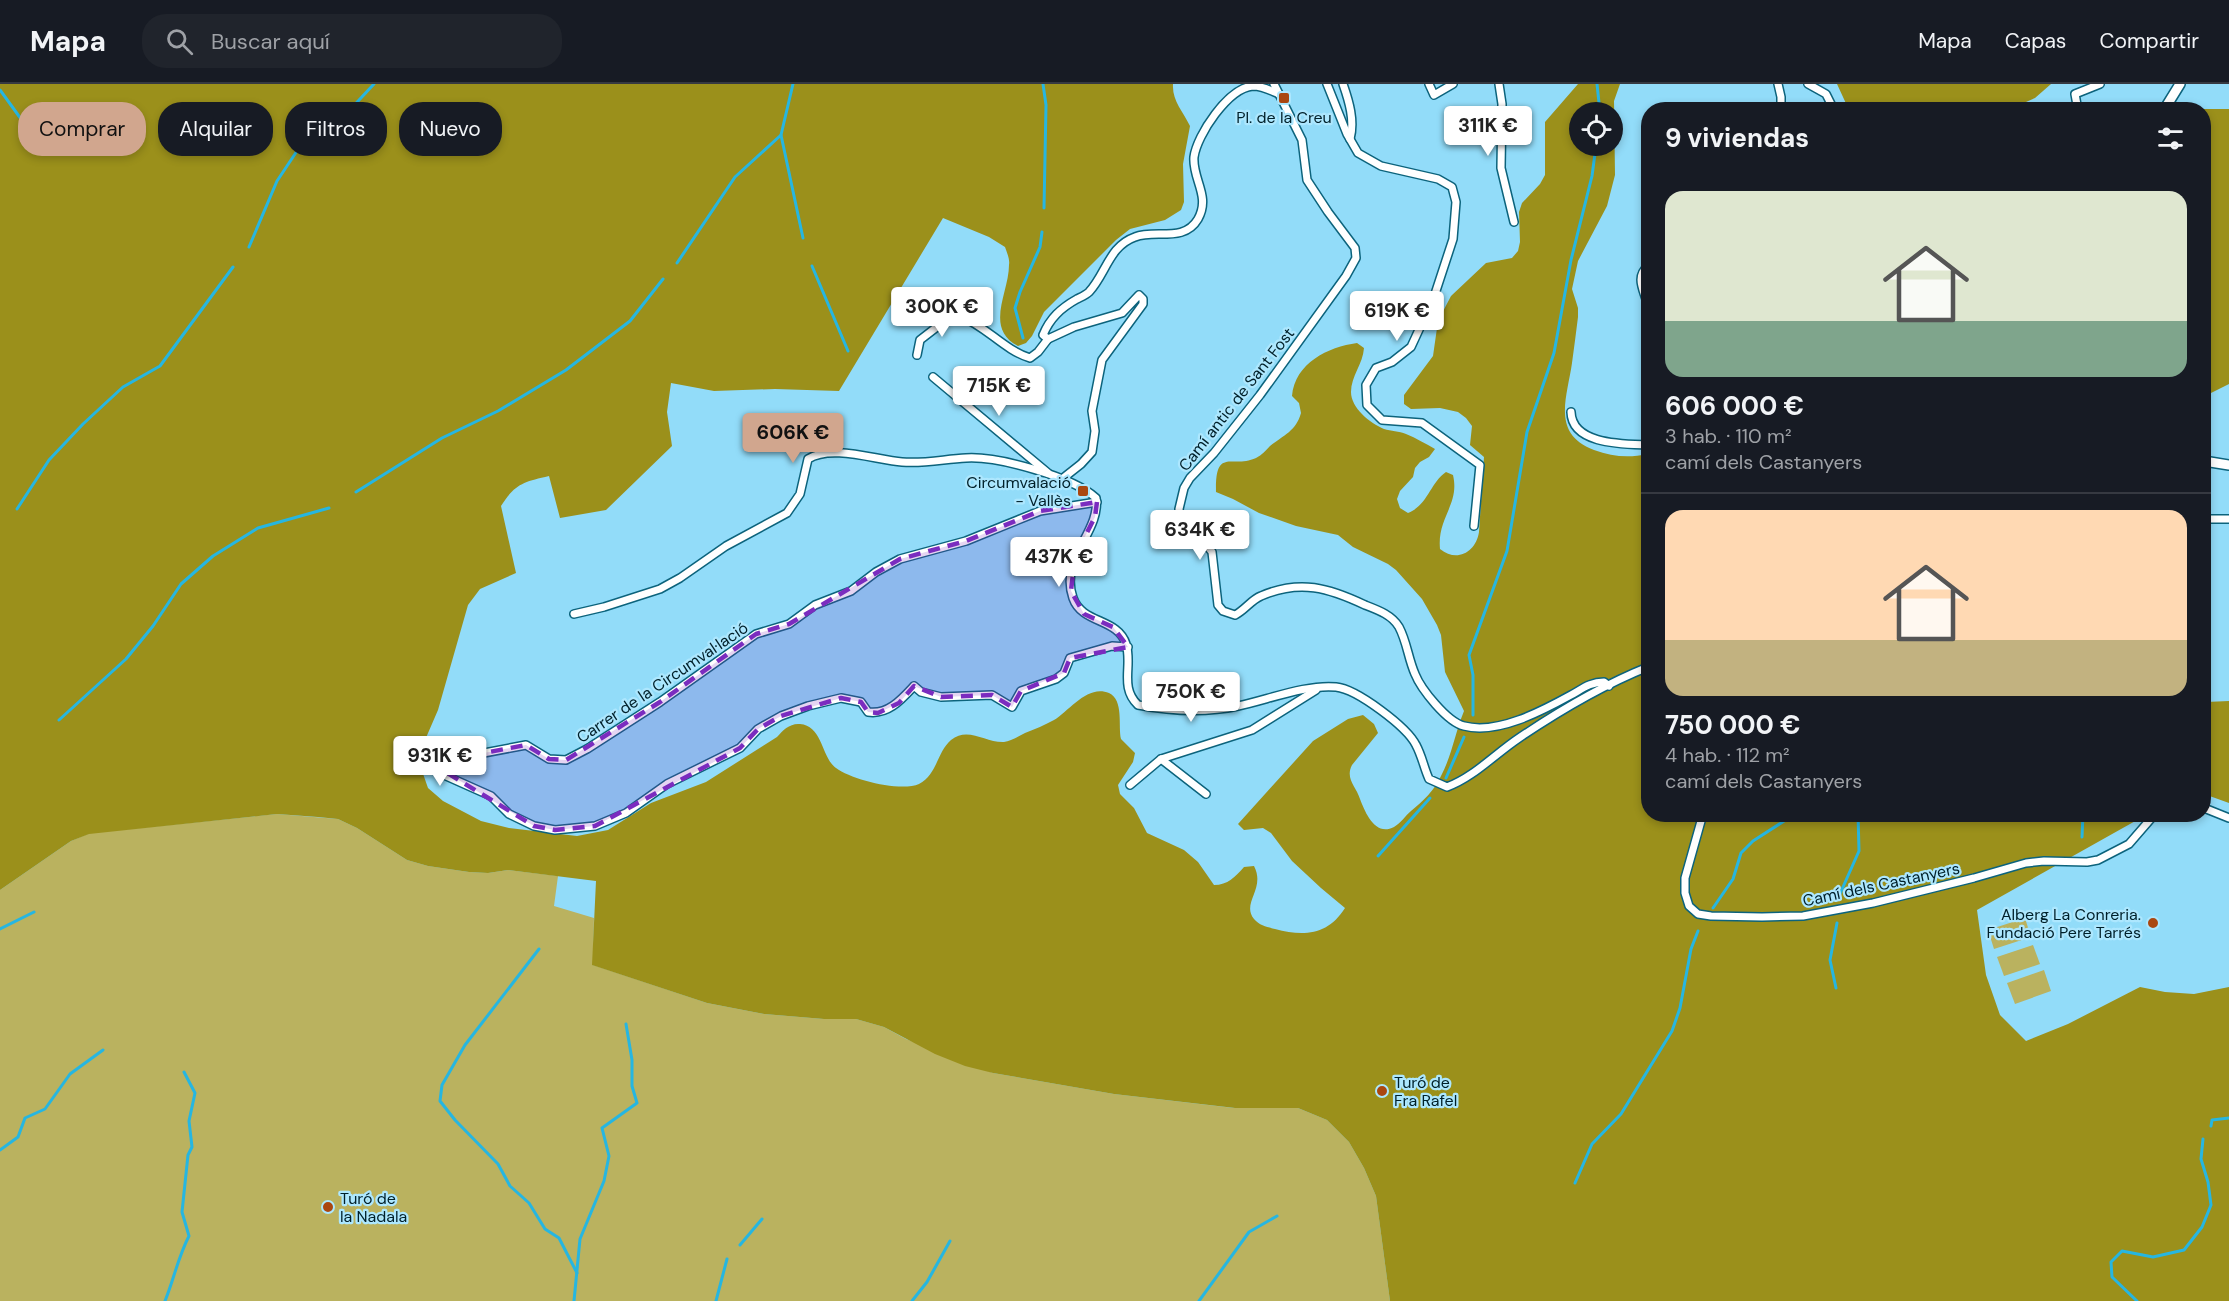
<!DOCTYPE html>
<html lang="es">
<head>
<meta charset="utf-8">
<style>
  :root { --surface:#171b24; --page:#20242c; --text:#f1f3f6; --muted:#9ea1a6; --line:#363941; --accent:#d1a68e }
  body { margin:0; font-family:"DM Sans",sans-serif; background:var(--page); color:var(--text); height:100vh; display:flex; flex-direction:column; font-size:22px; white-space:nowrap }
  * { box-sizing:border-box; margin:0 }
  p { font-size:20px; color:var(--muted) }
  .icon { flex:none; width:33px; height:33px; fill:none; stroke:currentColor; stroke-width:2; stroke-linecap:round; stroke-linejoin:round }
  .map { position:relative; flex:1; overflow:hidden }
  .drawer { position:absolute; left:1641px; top:18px; width:570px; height:720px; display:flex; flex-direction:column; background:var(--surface); border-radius:24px; box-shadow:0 3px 9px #0003 }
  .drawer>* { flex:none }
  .top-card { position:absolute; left:18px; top:18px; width:570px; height:54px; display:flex; gap:12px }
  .buttons { position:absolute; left:1569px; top:18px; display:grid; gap:12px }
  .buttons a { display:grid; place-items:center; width:54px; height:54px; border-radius:50%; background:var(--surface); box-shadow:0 3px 9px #0003; font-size:30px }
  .price { position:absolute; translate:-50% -51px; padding:0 14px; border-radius:6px; background:#fff; color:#222; font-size:20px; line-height:39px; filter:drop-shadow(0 2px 3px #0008) }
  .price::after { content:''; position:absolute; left:50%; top:36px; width:18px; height:14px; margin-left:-9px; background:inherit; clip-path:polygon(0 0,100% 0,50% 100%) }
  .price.active { background:var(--accent); color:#111 }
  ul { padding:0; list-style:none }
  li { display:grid; align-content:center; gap:12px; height:318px; padding:0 24px }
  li+li { border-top:2px solid var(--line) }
  li span { display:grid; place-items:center; height:186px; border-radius:18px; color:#555 }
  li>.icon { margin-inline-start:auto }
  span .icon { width:108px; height:108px; fill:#fffc; stroke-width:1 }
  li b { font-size:26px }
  h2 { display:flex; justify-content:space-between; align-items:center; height:72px; padding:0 24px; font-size:26px }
  .chip { padding:0 21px; border-radius:24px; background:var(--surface); box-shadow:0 3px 9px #0003; font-size:21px; line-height:54px }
  .chip.active { background:var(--accent); color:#111 }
  header { display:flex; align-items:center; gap:36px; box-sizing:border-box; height:84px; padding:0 30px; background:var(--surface); border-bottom:2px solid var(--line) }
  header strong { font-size:28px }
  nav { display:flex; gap:33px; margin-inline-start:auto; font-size:21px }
  .search { width:420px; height:54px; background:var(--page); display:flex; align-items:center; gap:15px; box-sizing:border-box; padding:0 21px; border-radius:24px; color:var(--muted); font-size:22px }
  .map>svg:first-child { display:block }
</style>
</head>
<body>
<header>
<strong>Mapa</strong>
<div class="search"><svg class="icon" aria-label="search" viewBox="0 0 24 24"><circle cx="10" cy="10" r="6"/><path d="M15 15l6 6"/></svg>Buscar aquí</div>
<nav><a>Mapa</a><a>Capas</a><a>Compartir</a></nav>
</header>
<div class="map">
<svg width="2229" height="1217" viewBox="0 0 2229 1217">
  <rect width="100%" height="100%" fill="#92dcf9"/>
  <g fill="#bab25f">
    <path d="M277 730 338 735 357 744 407 776 428 782 469 788 488 789 508 786 558 792 554 822 594 834 593 881 707 919 764 930 824 935H856L884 943 906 955 993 989 1114 1010 1234 1024H1298L1327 1036 1349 1058 1364 1084 1376 1112 1390 1217H0V806L71 757 90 749Z"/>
    <path d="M2025 834 2031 853 1994 865 1988 846Z"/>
    <path d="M2033 861 2040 880 2004 892 1997 873Z"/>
    <path d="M2044 886 2051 907 2015 920 2007 899Z"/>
  </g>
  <g fill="#9b901b" fill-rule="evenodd">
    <path d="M0 0H1173C1172 17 1183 27 1190 42L1183 80 1184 118 1181 126 1165 136 1130 145 1116 156 1044 228 1032 252 1026 259 1018 262C984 244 1009 209 1009 181 1010 175 1007 169 1005 163L989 153 943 134 839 307 775 305 714 307 671 299 667 328 672 362 606 426 560 434 549 392C523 398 515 400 501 422L516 489 480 505 468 521 438 626 422 663 421 684 428 704 443 717 481 737 509 744 577 752 608 746 651 719 706 698 777 653C783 646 790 639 800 640 823 642 821 673 836 684 852 696 901 708 919 700 937 691 937 668 951 656 968 642 986 659 1004 658 1011 657 1019 652 1025 649 1035 645 1045 641 1054 636 1070 626 1088 600 1109 609 1124 616 1118 642 1121 655L1135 669 1133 678 1118 701 1120 710 1134 724 1147 749 1184 766 1198 778 1214 801C1228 801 1235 793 1244 783L1254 782C1266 805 1241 819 1254 835 1260 842 1268 843 1275 845 1304 853 1328 851 1345 824L1321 804 1292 777 1271 749 1263 744 1244 746 1238 740 1313 657 1348 635 1363 631 1374 640 1378 649 1352 681C1345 695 1356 702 1360 715 1365 728 1375 753 1394 743 1401 739 1405 732 1411 727 1423 717 1434 707 1441 692 1452 671 1455 649 1464 627L1445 588 1441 551 1437 541 1422 515 1396 486 1388 480 1353 463 1338 451 1296 442 1259 429 1233 415 1216 408C1215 362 1232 385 1256 374 1262 371 1266 366 1270 362 1284 351 1296 347 1301 329L1299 319 1292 312C1295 279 1328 263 1357 259L1364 264C1363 280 1351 292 1351 308 1351 324 1370 339 1384 345 1391 347 1399 347 1406 350 1416 354 1426 360 1435 365L1429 373 1420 378 1415 384 1413 393 1400 407 1397 415 1400 424 1408 429C1428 421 1430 399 1446 388L1453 391C1460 421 1437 433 1440 465 1457 479 1476 468 1479 448L1484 373 1470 361 1472 342 1466 334 1458 328 1440 324 1411 325 1404 320V311L1433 272 1438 237 1451 212 1486 179 1512 174 1518 167 1520 158 1519 128 1522 119 1540 100 1545 91V38L1578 0H1620L1614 17 1615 91 1607 122 1578 177 1572 205 1578 224V233C1576 249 1574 264 1572 279 1567 314 1551 350 1594 366 1613 373 1629 374 1648 370V730L2146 731 1977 826 1986 891 2000 931 2026 957 2068 940 2140 903 2165 908 2194 910 2229 903V1217H1390L1376 1112 1364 1084 1349 1058 1327 1036 1298 1024H1235L1114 1010 993 989 965 982 935 970 884 943 856 935H824L764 930 707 919 592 881 596 797 508 786 488 789 469 788 428 782 407 776 357 744 338 735 318 733 277 730 89 750 71 757 0 806ZM1580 28H1612V62H1580Z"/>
    <path d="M1837 0H2051L2035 14 2026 18 1967 20 1953 26H1849Z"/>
    <path d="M2229 25V300L2209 310 2204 309C2203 302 2202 292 2204 285 2207 266 2212 249 2204 231V26L2202 25Z"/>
    <path d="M2204 616 2206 618 2229 617V719L2204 710Z"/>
  </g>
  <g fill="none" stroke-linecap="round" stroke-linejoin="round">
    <g stroke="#26b6e1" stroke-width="3">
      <path d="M1043 0 1046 21 1044 124"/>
      <path d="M1597 0 1600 28"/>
      <path d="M0 6 29 46"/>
      <path d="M781 51 803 154"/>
      <path d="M249 163 277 97 301 61 316 50 332 45 374 0"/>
      <path d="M677 179 735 93 781 51 793 0"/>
      <path d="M812 182 848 267"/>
      <path d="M1023 254 1015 224 1020 208 1040 163 1042 148"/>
      <path d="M356 408 442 354 498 327 566 286 630 237 663 195"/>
      <path d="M17 425 49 376 83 340 123 303 160 282 233 183"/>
      <path d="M1473 631V591L1469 571 1507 467 1527 348 1554 269 1571 176 1592 92 1596 62"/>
      <path d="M59 636 126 575 153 542 181 500 213 472 258 444 329 424"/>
      <path d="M1446 694 1464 653"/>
      <path d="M2082 753 2083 730"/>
      <path d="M1378 772 1430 714"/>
      <path d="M1839 812 1859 767 1858 730"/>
      <path d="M1713 824 1733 795 1741 769 1753 757 1795 730"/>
      <path d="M0 845 34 828"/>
      <path d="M539 865 465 961 442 1001 440 1017 455 1036 498 1080 510 1102 529 1119 545 1145 559 1154 577 1189"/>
      <path d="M1836 904 1830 876 1837 839"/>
      <path d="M2211 1042 2212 1036 2229 1034"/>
      <path d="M0 1066 18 1053 25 1034 45 1025 70 990 103 966"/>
      <path d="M1575 1099 1592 1060 1621 1030 1672 947 1680 924 1691 865 1698 847"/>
      <path d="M740 1161 762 1135"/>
      <path d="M165 1217C174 1195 178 1173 189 1152L182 1128 188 1071 192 1063 189 1037 195 1009 184 988"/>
      <path d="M574 1217 580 1155 604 1097 609 1072 602 1044 637 1019 632 1002V976L626 940"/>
      <path d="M716 1217 727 1175"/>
      <path d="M912 1217 927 1198 950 1157"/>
      <path d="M1199 1217 1249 1148 1277 1132"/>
      <path d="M2137 1217 2112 1193 2111 1178 2122 1167 2153 1173 2184 1166 2202 1143 2211 1121 2208 1098 2201 1075 2203 1055"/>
    </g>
    <defs>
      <g id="minor">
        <path d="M1274 0 1302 56 1307 96 1328 128 1355 164 1356 174 1346 192 1260 311 1214 369 1190 394 1184 404 1179 425 1180 434 1184 443 1204 458 1212 468 1218 521 1223 527 1235 531C1245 526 1251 516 1261 512 1300 495 1329 504 1365 521 1378 526 1392 531 1399 543 1407 558 1408 574 1415 590 1421 605 1447 638 1464 642 1497 651 1542 627 1571 611 1582 605 1590 598 1604 598L1609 602"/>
        <path d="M1327 0 1347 50 1358 69 1381 82 1438 95 1452 103 1456 118 1453 155 1434 213 1411 263 1392 278 1376 284 1366 301 1367 321 1382 336 1422 339 1480 381 1474 442"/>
        <path d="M1343 0C1349 17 1355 37 1350 55"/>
        <path d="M1429 0 1434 11 1453 0"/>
        <path d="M1499 0 1502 20 1501 84 1514 138"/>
        <path d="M1778 0 1781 13V26"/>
        <path d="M1808 0 1826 10 1834 26"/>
        <path d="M2084 26 2077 21 2075 10 2100 0"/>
        <path d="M1648 182C1634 194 1645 207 1648 223"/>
        <path d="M917 271 920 256 942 239 960 232C986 242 1004 266 1030 274L1038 268 1048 255"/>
        <path d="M933 293 1048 389"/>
        <path d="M1571 328C1572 361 1624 360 1648 361"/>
        <path d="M1062 395 1081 380 1092 368 1095 347 1092 327 1102 276 1143 220V215L1139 211 1122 229 1074 243 1048 255 1043 251C1050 234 1061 224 1077 215 1081 213 1086 211 1089 208 1106 190 1109 162 1135 153 1155 145 1184 159 1198 135 1211 112 1192 95 1194 73 1197 51 1228 4 1253 2 1262 2 1270 6 1279 10"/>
        <path d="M1097 418 1040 427 966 457 900 475 876 488 851 507 815 521 789 540 756 550 660 618 587 665 566 676 549 675 526 661 442 677 439 684 444 691 491 712 509 730 534 742 555 746 595 742 626 729 667 700 740 664 758 645 781 632 808 622 841 614 861 618 868 628C888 631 901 616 914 602L921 608 941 613 992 611 1012 623 1021 607 1056 595 1064 589 1070 574 1112 562 1128 563"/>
        <path d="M2204 435H2229"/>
        <path d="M574 530 604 523 660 505 680 494 726 462 787 429 800 410 808 375C831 360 876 376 902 378 924 380 945 375 966 374 998 372 1073 393 1096 414 1101 448 1059 474 1073 514 1082 540 1118 534 1126 560 1133 581 1119 603 1138 621 1171 627 1205 629 1238 622 1267 616 1307 600 1336 603 1357 605 1407 643 1416 661 1422 672 1424 684 1429 695L1447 703C1474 693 1495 670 1519 654 1559 627 1603 601 1648 583"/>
        <path d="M1161 675 1206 710"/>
        <path d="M1130 701 1161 675 1252 646 1316 606"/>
        <path d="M2204 724 2229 734"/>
        <path d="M1703 730 1685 794V809L1689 822 1698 830 1711 832 1762 833 1803 832 1873 819 1974 794 2026 779 2044 777 2087 778 2098 776 2129 760 2155 730"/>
      </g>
      <g id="tertiary">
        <path d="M2164 26 2180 0"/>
        <path d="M2204 377 2229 381"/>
      </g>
    </defs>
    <use href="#minor" stroke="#0c637c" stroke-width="10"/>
    <use href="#tertiary" stroke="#0c637c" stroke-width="12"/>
    <use href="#minor" stroke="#fff" stroke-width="7"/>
    <use href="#tertiary" stroke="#fff" stroke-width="9"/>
  </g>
  <path fill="#7b2cbf" fill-opacity="0.2" stroke="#7b2cbf" stroke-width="4.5" stroke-dasharray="12 8" stroke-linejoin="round" d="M1097 418 1095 433 1075 472 1071 507 1084 530 1113 543 1128 563 1070 574 1064 589 1021 607 1012 623 992 611 941 613 914 602 899 619 878 629 868 628 861 618 841 614 781 632 758 645 740 664 595 742 555 746 534 742 439 684 442 677 526 661 549 675 566 676 660 618 756 550 789 540 900 475 966 457 1040 427Z"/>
  <g fill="#aa4710" stroke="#ade7fe" stroke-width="2">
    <rect x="1278" y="8" width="12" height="12" rx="3"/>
    <rect x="1077" y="401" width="12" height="12" rx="3"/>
    <circle cx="2153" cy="839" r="6"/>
    <circle cx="1382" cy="1007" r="6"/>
    <circle cx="328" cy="1123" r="6"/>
  </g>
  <g text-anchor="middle" stroke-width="4.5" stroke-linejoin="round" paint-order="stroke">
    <g font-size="16" fill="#00202a" stroke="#ade7fe" text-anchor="end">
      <text x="1284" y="39" text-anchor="middle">Pl. de la Creu</text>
      <text x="1071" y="404">Circumvalació<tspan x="1071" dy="18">- Vallès</tspan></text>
      <text x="2141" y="836">Alberg La Conreria.<tspan x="2141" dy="18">Fundació Pere Tarrés</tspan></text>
      <text x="1394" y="1004" text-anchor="start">Turó de<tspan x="1394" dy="18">Fra Rafel</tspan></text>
      <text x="340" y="1120" text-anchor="start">Turó de<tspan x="340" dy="18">la Nadala</tspan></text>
    </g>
    <g font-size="16" fill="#00202a" stroke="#ade7fe">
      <text transform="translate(1236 315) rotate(-52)" y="6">Camí antic de Sant Fost</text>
      <text transform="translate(662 598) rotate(-34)" y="6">Carrer de la Circumval·lació</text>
      <text transform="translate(1881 800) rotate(-12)" y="6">Camí dels Castanyers</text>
    </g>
  </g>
</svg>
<div class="buttons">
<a><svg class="icon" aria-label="locate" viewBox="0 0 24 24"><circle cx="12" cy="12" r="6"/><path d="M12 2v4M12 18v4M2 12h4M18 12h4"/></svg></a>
</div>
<b class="price" style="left:1488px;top:73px">311K €</b>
<b class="price" style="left:942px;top:254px">300K €</b>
<b class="price" style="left:1397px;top:258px">619K €</b>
<b class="price" style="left:999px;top:333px">715K €</b>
<b class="price active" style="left:793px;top:380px">606K €</b>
<b class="price" style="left:1200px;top:477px">634K €</b>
<b class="price" style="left:1059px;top:504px">437K €</b>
<b class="price" style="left:1191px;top:639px">750K €</b>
<b class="price" style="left:440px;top:703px">931K €</b>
<div class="top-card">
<a class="chip active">Comprar</a>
<a class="chip">Alquilar</a>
<a class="chip">Filtros</a>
<a class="chip">Nuevo</a>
</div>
<section class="drawer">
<h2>9 viviendas<svg class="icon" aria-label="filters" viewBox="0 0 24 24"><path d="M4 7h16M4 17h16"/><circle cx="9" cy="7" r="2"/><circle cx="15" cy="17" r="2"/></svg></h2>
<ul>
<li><span style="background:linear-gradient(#dfe7d0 70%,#7fa58c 0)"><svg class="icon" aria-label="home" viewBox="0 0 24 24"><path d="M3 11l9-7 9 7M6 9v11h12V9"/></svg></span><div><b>606 000 €</b><p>3 hab. · 110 m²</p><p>camí dels Castanyers</p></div></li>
<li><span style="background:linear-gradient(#ffd9b3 70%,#c2b280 0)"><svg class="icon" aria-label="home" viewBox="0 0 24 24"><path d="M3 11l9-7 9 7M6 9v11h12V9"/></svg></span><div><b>750 000 €</b><p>4 hab. · 112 m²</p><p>camí dels Castanyers</p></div></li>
</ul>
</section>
</div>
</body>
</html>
